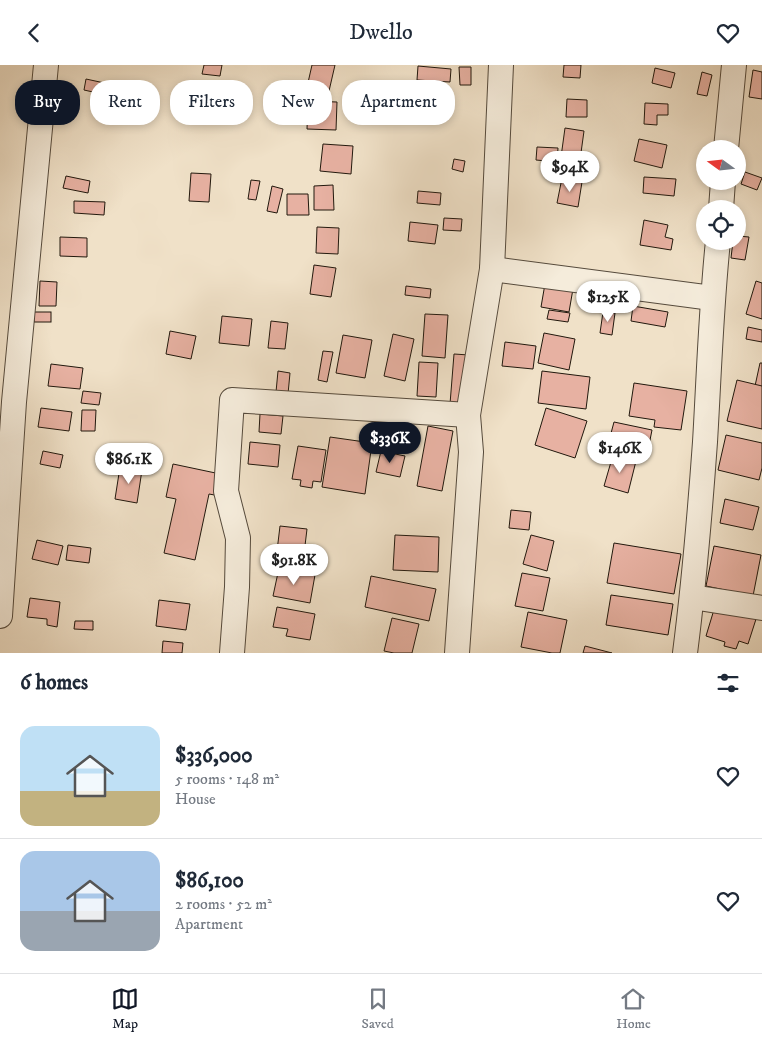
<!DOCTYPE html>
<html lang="en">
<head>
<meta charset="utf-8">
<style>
  :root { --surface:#fff; --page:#f2f2f3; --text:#1f2937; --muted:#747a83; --line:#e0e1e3; --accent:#111827 }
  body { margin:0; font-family:"IM FELL DW Pica",serif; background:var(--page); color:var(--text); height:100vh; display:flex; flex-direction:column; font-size:19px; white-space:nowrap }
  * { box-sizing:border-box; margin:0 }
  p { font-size:16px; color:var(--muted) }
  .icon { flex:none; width:28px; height:28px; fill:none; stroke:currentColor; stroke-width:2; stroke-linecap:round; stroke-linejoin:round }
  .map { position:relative; height:588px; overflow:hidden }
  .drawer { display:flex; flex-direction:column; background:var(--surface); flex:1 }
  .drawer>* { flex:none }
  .hud { position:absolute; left:15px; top:15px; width:500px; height:45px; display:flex; gap:10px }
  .needle { width:32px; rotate:285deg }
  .buttons { position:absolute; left:696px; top:75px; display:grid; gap:10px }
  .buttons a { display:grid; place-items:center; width:50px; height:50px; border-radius:50%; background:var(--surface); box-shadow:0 2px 8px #0003; font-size:25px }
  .price { position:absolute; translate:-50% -42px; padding:0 11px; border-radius:18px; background:#fff; color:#222; font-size:16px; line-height:32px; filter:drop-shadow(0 1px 2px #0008) }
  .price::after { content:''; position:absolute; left:50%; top:30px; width:15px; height:11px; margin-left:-8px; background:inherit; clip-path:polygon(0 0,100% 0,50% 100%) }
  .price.selected { background:var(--accent); color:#fff }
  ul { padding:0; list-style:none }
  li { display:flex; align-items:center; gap:15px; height:125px; padding:0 20px }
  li+li { border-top:1px solid var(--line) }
  li span { display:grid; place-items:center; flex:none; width:140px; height:100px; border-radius:15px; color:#555 }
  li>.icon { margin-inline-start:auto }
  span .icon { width:60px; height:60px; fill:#fffc; stroke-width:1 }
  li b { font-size:21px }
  h2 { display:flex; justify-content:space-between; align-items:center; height:60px; padding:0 20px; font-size:21px }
  .pill { padding:0 18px; border-radius:20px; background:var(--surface); box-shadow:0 2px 8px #0003; font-size:18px; line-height:45px }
  .pill.selected { background:var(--accent); color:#fff }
  header { display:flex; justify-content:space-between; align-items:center; height:65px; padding:0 20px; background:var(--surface); font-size:22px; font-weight:600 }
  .tab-bar { display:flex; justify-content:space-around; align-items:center; height:70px; border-top:1px solid var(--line); background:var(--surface); font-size:14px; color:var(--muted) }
  .tab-bar a { display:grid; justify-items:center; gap:2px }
  .tab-bar .selected { color:var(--accent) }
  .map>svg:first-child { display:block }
</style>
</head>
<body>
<header><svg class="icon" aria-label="back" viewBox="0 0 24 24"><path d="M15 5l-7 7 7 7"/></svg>Dwello<svg class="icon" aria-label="heart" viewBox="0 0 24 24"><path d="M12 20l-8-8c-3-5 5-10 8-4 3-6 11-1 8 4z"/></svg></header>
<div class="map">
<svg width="762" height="588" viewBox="0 0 762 588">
  <rect width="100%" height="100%" fill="#f0e1c8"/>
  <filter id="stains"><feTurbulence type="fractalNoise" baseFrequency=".004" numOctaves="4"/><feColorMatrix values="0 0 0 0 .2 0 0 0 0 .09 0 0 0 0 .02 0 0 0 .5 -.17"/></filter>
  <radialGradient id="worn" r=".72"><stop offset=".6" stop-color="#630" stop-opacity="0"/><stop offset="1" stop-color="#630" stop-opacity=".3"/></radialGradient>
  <g fill="#e7b1a2" stroke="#21180d">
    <path d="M204 0H222L220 11 202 9Z"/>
    <path d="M312 0H335L329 26 307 22Z"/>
    <path d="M564 0H581L580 13 563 12Z"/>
    <path d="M418 1 451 4 450 17 417 15Z"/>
    <path d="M459 2H471V20H460Z"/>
    <path d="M655 3 675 8 671 23 652 18Z"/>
    <path d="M753 5 762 7V34L749 32Z"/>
    <path d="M702 7 712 10 707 31 697 29Z"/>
    <path d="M86 14 123 22 120 33 84 25Z"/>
    <path d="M200 24 221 25 219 53 198 52Z"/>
    <path d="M567 34 587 35V52H566Z"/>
    <path d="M308 36 337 37 336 65 307 64Z"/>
    <path d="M645 38 668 39V50H657V60L644 59Z"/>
    <path d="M565 63 584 66 580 95 561 92Z"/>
    <path d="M639 74 667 80 662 103 634 96Z"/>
    <path d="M323 79 353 81 351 109 320 106Z"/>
    <path d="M537 82 558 83 557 97 536 95Z"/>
    <path d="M454 94 465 96 463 107 452 104Z"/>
    <path d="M745 107 762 113 757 125 741 119Z"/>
    <path d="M191 108 211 109 209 137 189 136Z"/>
    <path d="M66 111 90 116 88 128 63 123Z"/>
    <path d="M644 112 676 114 674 131 643 128Z"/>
    <path d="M562 113 582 117 578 142 557 138Z"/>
    <path d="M251 115 260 116 256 135 248 134Z"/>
    <path d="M333 120 334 145H314V121Z"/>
    <path d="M272 121 283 124 277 148 267 146Z"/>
    <path d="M418 126 441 128 440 140 417 138Z"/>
    <path d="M287 129H308L309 150H287Z"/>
    <path d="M74 136 105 137 104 150 74 148Z"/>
    <path d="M444 153 462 154 461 166 443 165Z"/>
    <path d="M644 155 668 160 665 172 673 174 671 185 640 180Z"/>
    <path d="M410 157 438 160 435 179 408 176Z"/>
    <path d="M317 162 339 163 338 189 316 188Z"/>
    <path d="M738 171 749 172 745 195 731 193 733 176H738Z"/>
    <path d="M60 172 87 173V192L60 191Z"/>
    <path d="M314 200 336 203 331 232 310 229Z"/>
    <path d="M546 213 574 218 569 247 541 242Z"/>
    <path d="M40 216 57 217 56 241H39Z"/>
    <path d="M756 216 762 218V254L746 249Z"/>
    <path d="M406 221 431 224 430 233 405 230Z"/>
    <path d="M633 241 668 247 665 262 631 256Z"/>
    <path d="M549 245 570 248 568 257 547 254Z"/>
    <rect x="34" y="247" width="17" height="10"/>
    <path d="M603 247 615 248 612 270 600 268Z"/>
    <path d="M425 249 448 250 445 293 422 291Z"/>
    <path d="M222 251 252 254 249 281 219 278Z"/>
    <path d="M271 256 288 258 285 284 268 283Z"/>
    <path d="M748 262 762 265V277L746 274Z"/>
    <path d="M170 266 196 271 191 294 166 289Z"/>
    <path d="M544 268 575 274 569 305 538 298Z"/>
    <path d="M393 269 414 274 405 316 384 311Z"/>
    <path d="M343 270 372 275 365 313 336 308Z"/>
    <path d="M505 277 536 281 533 304 502 301Z"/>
    <path d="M323 286 333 287 327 317 318 315Z"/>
    <path d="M454 289 469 290 464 341 450 339Z"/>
    <path d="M419 297 438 298 436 332 417 331Z"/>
    <path d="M760 298H762V322L755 321Z"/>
    <path d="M51 299 83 303 80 324 48 321Z"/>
    <path d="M278 306 290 308 288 329 276 327Z"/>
    <path d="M542 306 590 312 586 344 538 338Z"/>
    <path d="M737 315 762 321V364L727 356Z"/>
    <path d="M634 318 687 326 681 365 654 362 655 355 629 351Z"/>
    <path d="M83 326 101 328 99 340 81 338Z"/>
    <path d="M41 343 72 347 69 366 38 362Z"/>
    <path d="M546 343 587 356 575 393 535 380Z"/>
    <path d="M82 345H96L95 366H81Z"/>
    <path d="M260 349 283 351 281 369 259 367Z"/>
    <path d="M614 357 652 365 649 380 610 372Z"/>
    <path d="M428 361 453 366 442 426 417 421Z"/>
    <path d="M726 370 762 378V403L759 415 718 405Z"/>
    <path d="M330 372 372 378 365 429 322 422Z"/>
    <path d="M250 377 280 380 278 402 248 399Z"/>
    <path d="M298 381 326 385 321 417 313 416 312 423 300 421 301 415 292 414Z"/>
    <path d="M43 386 63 390 60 403 40 399Z"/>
    <path d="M381 386 405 391 400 412 376 407Z"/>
    <path d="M613 390 636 396 628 428 604 421Z"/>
    <path d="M173 399 225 410 220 431 209 429 195 495 164 488 176 434 166 432Z"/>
    <path d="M120 402 142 405 137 438 115 434Z"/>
    <path d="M725 434 759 442 753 465 720 458Z"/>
    <path d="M511 445 531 447 529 465 509 463Z"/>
    <path d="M280 461 307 464 304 489 277 486Z"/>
    <path d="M395 470 439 472 438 507 393 505Z"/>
    <path d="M531 470 554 476 547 506 523 499Z"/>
    <path d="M37 475 63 481 58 500 32 494Z"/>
    <path d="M614 478 681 489 674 529 607 518Z"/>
    <path d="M68 480 91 483 89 498 66 495Z"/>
    <path d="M714 481 761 490 753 531 706 521Z"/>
    <path d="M279 503 315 510 310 538 273 531Z"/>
    <path d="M522 508 550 513 543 546 515 541Z"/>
    <path d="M371 511 436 524 429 556 365 542Z"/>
    <path d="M611 530 673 539 668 570 606 560Z"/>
    <path d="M30 533 60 537 57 562 47 560V554L27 552Z"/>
    <path d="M159 535 190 539 186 565 156 561Z"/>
    <path d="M716 538 757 551 748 579 739 576 736 584 724 581 725 577 706 571Z"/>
    <path d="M277 542 315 549 310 575 286 571 288 564 273 562Z"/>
    <path d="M528 547 567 555 560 588H552L521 582Z"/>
    <path d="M392 553 419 559 412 588H394L384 586Z"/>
    <path d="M75 556H93V565L74 564Z"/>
    <path d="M163 576 183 578 182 588H162Z"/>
    <path d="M585 581 612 588H583Z"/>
  </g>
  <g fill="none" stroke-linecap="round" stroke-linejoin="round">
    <defs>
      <g id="minor">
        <path d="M726 84 734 0"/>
        <path d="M721 144 723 116"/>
        <path d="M492 204 712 233"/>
        <path d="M692 532 762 543"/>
        <path d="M0 551 14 337 46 0"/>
        <path d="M232 588 237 522 238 473 226 426 232 335 468 350"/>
        <path d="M457 588 471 387 468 350 492 204 501 0"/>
        <path d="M685 588C694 518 700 447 705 377 709 310 711 243 718 176"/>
      </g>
    </defs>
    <use href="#minor" stroke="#554a3c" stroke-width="26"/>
    <use href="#minor" stroke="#f5ecdb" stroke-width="24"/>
  </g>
  <rect width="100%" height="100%" filter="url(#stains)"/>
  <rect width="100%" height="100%" fill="url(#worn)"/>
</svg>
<div class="buttons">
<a><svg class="needle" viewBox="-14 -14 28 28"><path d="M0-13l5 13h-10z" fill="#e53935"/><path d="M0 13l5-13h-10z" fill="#747a83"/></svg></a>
<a><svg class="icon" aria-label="locate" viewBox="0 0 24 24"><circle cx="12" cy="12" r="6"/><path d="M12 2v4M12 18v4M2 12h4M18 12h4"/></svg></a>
</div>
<b class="price" style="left:570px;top:128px">$94K</b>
<b class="price" style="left:608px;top:258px">$125K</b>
<b class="price selected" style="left:390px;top:399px">$336K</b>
<b class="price" style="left:620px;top:409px">$146K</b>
<b class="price" style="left:129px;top:420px">$86.1K</b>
<b class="price" style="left:294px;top:521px">$91.8K</b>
<div class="hud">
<a class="pill selected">Buy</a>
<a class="pill">Rent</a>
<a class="pill">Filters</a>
<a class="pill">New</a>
<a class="pill">Apartment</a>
</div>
</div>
<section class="drawer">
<h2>6 homes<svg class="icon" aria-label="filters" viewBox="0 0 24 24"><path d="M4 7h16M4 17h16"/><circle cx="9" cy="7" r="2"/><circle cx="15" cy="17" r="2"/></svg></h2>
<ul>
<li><span style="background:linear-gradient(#bfe0f5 65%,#c2b280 0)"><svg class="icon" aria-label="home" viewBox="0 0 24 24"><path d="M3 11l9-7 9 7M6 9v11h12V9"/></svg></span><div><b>$336,000</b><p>5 rooms · 148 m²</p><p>House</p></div><svg class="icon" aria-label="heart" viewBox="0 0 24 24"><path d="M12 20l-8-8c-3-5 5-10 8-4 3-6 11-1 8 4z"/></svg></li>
<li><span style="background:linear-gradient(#a9c7e8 60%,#9aa5b1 0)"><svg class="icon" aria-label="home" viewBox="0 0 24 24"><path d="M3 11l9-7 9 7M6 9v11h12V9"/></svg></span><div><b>$86,100</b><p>2 rooms · 52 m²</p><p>Apartment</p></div><svg class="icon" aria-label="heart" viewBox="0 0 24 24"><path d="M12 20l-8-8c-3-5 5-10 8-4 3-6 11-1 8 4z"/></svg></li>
</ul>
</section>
<nav class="tab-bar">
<a class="selected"><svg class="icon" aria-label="map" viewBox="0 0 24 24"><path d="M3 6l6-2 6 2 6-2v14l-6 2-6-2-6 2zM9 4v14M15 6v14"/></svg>Map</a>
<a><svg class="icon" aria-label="saved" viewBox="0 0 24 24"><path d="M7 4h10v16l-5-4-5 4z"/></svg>Saved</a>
<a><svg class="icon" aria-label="home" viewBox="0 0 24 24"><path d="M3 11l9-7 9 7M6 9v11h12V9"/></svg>Home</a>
</nav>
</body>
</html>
